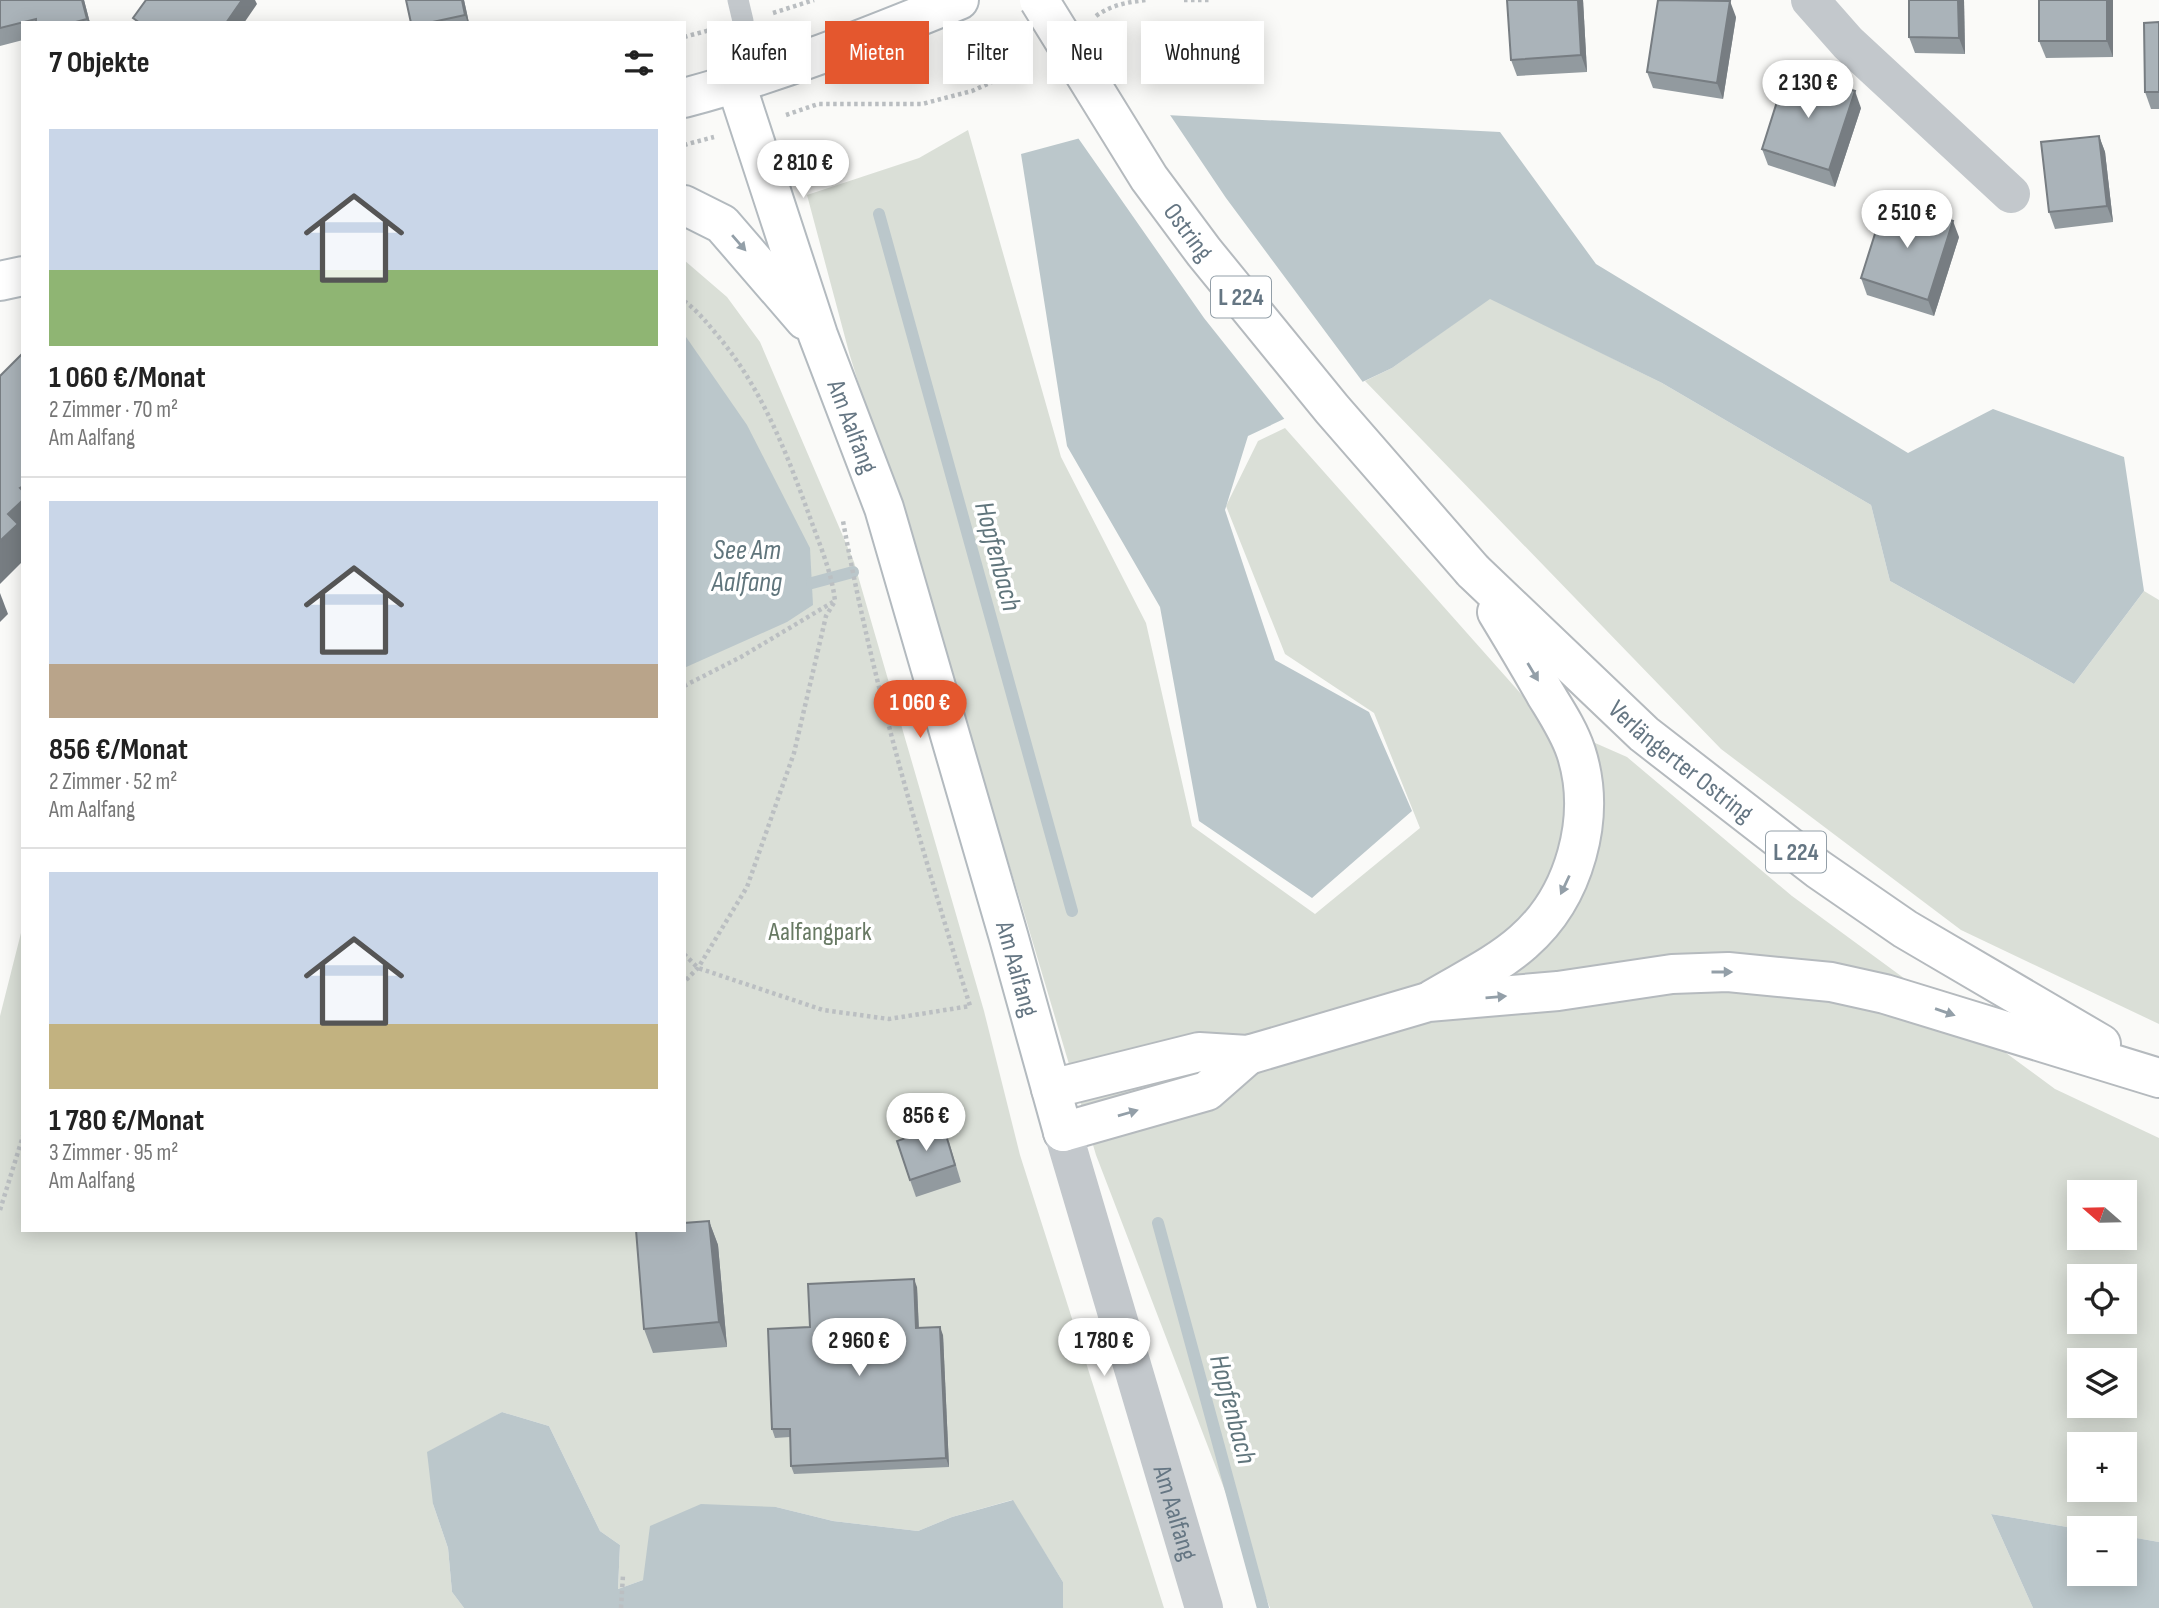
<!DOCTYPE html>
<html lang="de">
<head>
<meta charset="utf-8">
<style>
  :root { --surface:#fff; --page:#f6f6f6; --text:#222; --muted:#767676; --line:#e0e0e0; --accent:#e4572e }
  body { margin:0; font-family:"Sofia Sans Condensed",sans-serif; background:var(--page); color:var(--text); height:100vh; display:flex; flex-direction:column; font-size:26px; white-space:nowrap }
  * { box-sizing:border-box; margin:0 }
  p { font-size:23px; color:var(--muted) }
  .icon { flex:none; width:38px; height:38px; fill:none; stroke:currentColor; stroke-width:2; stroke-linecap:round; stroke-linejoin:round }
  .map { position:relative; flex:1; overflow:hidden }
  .side { position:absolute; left:21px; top:21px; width:665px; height:1211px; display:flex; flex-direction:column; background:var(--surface); border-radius:0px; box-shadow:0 4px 18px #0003 }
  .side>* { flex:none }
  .hud { position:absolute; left:707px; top:21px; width:665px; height:63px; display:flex; gap:14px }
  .needle { width:46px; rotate:290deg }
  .controls { position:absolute; left:2067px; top:1180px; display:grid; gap:14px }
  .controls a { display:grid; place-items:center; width:70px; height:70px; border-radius:0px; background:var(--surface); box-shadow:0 4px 18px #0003; font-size:35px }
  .price { position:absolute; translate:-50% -60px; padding:0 16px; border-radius:24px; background:#fff; color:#222; font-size:23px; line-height:46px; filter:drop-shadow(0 2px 4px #0008) }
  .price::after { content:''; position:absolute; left:50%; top:42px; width:21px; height:16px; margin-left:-10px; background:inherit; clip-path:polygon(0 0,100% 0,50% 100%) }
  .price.selected { background:var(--accent); color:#fff }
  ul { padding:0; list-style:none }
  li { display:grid; align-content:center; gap:14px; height:371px; padding:0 28px }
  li+li { border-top:2px solid var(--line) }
  li span { display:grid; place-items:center; height:217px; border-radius:0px; color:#555 }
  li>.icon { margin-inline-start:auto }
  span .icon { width:126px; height:126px; fill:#fffc; stroke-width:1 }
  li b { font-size:30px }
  h2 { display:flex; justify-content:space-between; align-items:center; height:84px; padding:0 28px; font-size:30px }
  .chip { padding:0 24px; border-radius:0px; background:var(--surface); box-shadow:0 4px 18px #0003; font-size:24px; line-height:63px }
  .chip.selected { background:var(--accent); color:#fff }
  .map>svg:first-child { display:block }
</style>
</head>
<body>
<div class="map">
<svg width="2159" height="1608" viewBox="0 0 2159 1608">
  <rect width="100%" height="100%" fill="#fafaf8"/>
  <g fill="#dadfd7" fill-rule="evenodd">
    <path d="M968 130 1061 457 1146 623 1192 826 1315 914 1420 828 1374 713 1285 654 1226 506 1258 441 1285 428 1545 721 1627 757 1792 896 2055 1089 2159 1138V1542L2125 1536 2124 1528 2079 1529 1991 1514 2033 1608H1270L1096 1155 1022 906 850 356 807 195 919 158ZM2079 1192H2124V1237H2079ZM2079 1276H2124V1321H2079ZM2079 1360H2124V1405H2079ZM2079 1444H2124V1489H2079Z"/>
    <path d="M684 260 727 297 760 342 854 562 984 1011 1020 1155 1164 1608H1063V1582L1012 1500 952 1517 918 1531 833 1521 776 1507 643 1580 618 1589 620 1545 600 1531 549 1426 502 1412 471 1430 433 1504 448 1548 452 1592 464 1608H0V1016L23 925V1230H684Z"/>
    <path d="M1490 298 1662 383 1871 505 1890 581 2074 684 2144 591 2159 600V1024L1961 930 1721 749 1365 381 1392 368Z"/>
  </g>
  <g fill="#bbc7cb">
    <path d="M1166 115 1500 132 1596 264 1908 453 1993 409 2124 457 2144 591 2074 684 1890 581 1871 505 1662 383 1490 299 1392 368 1248 436 1225 510 1275 660 1369 712 1412 811 1312 898 1199 821 1160 607 1067 446 1021 154Z"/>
    <path d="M684 334 747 425 810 548 813 605 787 622 684 668Z"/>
    <path d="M502 1412 549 1426 600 1531 620 1545 618 1589 643 1580 650 1526 701 1504 776 1507 833 1521 918 1531 952 1517 1013 1500 1063 1582V1608H464L452 1592 448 1548 433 1504 427 1452Z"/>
    <path d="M1991 1514 2079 1529V1573H2124L2125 1536 2159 1542V1608H2033Z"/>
  </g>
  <path fill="#fafaf8" d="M1168 112 1226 198 1365 385 1286 421 1204 318 1076 135Z"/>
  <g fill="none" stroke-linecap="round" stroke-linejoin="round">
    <g stroke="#bbc7cb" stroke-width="12">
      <path d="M879 214 1072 911"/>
      <path d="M812 583 853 572"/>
      <path d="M1158 1223 1263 1608"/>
    </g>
    <defs>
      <g id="secondary">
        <path id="s2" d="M736 84 818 335 884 508 1009 938 1063 1132"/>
        <path d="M684 98C778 73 869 37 959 0"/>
        <path d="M684 205 722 224 805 320"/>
        <path d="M0 281 23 276"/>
      </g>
      <g id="primary">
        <path id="s3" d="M1473 571 1644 734 1818 869 1905 929 2101 1044"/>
        <path d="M1433 999C1463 981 1497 965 1523 942 1575 897 1597 817 1576 752 1569 731 1557 713 1546 695 1530 667 1514 640 1497 612"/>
        <path d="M1051 1089 1199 1052 1248 1055 1428 1002 1558 991 1672 974 1728 972 1831 982 1885 994 2159 1078"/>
        <path d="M1063 1132 1207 1091 1248 1055"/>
      </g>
    </defs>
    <use href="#secondary" stroke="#b3babf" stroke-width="42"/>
    <use href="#primary" stroke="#b5babe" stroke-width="42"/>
    <g stroke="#bbbfc2" stroke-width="4.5" stroke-dasharray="3.5 3.5" stroke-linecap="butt">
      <path d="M1184 0H1209"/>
      <path d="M773 13 814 0"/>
      <path d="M1096 16C1111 5 1128 2 1146 0"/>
      <path d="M684 37 714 29"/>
      <path d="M786 115 818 104H922L972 91 1016 71 1032 61"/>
      <path d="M684 145 714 137"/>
      <path d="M684 301C698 311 707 323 718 336 764 391 788 457 812 523 821 548 832 574 835 601L826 616 794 753 747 887 698 968 684 982"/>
      <path d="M684 686 741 657 833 602"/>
      <path d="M684 954 698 968 823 1010 889 1019 970 1006C921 846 873 686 843 521"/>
      <path d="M0 1210 23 1136"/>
      <path d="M621 1608 623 1575"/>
    </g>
    <path stroke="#c3c8cc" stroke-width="21" d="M738 0 743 21"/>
    <path stroke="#c3c8cc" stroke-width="38" d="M1810 0 1848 43 2011 194"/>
    <path stroke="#c3c8cc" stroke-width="38" id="s1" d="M1063 1132 1204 1608"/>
    <use href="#secondary" stroke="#fff" stroke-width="38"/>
    <use href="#primary" stroke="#fff" stroke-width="38"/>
    <defs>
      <g id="primary-bridge">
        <path id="s4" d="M1039 0 1149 178 1204 252 1332 409 1473 571"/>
      </g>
    </defs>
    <use href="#primary-bridge" stroke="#b5babe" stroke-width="42" stroke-linecap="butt"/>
    <use href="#primary-bridge" stroke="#fff" stroke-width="38"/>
  </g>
  <g fill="#929a9f">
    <path d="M0 0H84L90 23H23V40L0 46Z"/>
    <path d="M406 0H464L469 23H411Z"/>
    <path d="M1583 0 1587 72 1517 76 1511 60Z"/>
    <path d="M1909 0H1964L1965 54 1915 53 1909 37Z"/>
    <path d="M2039 0H2113V57L2046 58 2039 41Z"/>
    <path d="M1736 17 1723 99 1653 88 1647 72Z"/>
    <path d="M2159 22V109H2151L2145 92Z"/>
    <path d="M1861 108 1835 187 1768 165 1762 149Z"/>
    <path d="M2099 136 2105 152 2113 222 2055 229 2049 212Z"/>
    <path d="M1959 237 1934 316 1867 295 1861 278Z"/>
    <path d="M949 1142 961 1182 916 1197 910 1180Z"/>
    <path d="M709 1221 718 1245 727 1347 653 1353 644 1329Z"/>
    <path d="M917 1287 919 1328 943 1335 949 1467 794 1474 791 1466 790 1437 775 1438 772 1429 810 1327Z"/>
  </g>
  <g fill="#777d82">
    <path d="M82 0H84L90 23H88L87 19Z"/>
    <path d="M242 0H255L257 4 244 23H226Z"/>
    <path d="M462 0H464L469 23H468L465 15Z"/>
    <path d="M1578 0H1583L1587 72 1581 55Z"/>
    <path d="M1958 0H1964L1965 54 1959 38Z"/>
    <path d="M2107 0H2113V57L2107 41Z"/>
    <path d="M1730 1 1736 17 1723 99 1717 83Z"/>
    <path d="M1855 91 1861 108 1835 187 1829 170Z"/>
    <path d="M2099 136 2105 152 2113 222 2107 206Z"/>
    <path d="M1953 221 1959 237 1934 316 1928 300Z"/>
    <path d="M23 500V561L0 584V541L8 514Z"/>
    <path d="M0 593 8 614 0 622Z"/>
    <path d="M709 1221 718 1245 727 1347 719 1322Z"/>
    <path d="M914 1279 917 1287 919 1336 916 1328Z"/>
    <path d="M940 1327 943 1335 949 1467 946 1458Z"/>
  </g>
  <g fill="#aab3b9" stroke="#777d82" stroke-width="2">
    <path d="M0 0H82L87 19 72 23H36V19L0 28Z"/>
    <path d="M146 0H242L226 23H140L133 18Z"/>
    <path d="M406 0H462L465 15 428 23H411Z"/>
    <path d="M1507 0H1578L1581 55 1511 60Z"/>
    <path d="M1658 0 1730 1 1717 83 1647 72Z"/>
    <path d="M1909 0H1958L1959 38 1909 37Z"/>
    <rect x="2039" y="0" width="68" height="41"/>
    <path d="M2159 22V92H2145L2144 23Z"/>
    <path d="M1787 70 1855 91 1829 170 1762 149Z"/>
    <path d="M2099 136 2107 206 2049 212 2041 142Z"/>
    <path d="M1886 199 1953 221 1928 300 1861 278Z"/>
    <path d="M23 353V486L20 488 23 491V500L8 514 18 524 0 541V376Z"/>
    <path d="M943 1125 955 1165 910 1180 897 1141Z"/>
    <path d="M709 1221 719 1322 644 1329 636 1230H684V1223Z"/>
    <path d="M914 1279 916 1328 940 1327 946 1458 791 1466 790 1429H772L768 1329 810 1327 808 1284Z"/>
  </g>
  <defs><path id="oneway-solid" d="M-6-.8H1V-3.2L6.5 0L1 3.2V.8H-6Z" transform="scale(1.75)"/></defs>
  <g fill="#939fa8">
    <use href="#oneway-solid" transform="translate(739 243) rotate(49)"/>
    <use href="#oneway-solid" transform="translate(1533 672) rotate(59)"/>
    <use href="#oneway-solid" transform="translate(1565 885) rotate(115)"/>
    <use href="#oneway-solid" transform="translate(1722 972)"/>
    <use href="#oneway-solid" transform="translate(1496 997) rotate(-5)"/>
    <use href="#oneway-solid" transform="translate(1945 1012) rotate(19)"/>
    <use href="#oneway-solid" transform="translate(1128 1113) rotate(-16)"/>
  </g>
  <g text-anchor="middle" stroke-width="7" stroke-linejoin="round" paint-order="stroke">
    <g fill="#fff" stroke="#939fa8" stroke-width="2">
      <rect x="1211" y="276.5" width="60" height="41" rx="5"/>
      <rect x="1766" y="831.5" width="60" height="41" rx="5"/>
    </g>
    <g font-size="24" font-weight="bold" fill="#657683">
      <text x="1241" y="305">L 224</text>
      <text x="1796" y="860">L 224</text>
    </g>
    <g font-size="26" fill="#657683" stroke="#fff">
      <text dy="9" stroke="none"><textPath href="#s4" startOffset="276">Ostring</textPath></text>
      <text dy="9" stroke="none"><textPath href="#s2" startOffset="362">Am Aalfang</textPath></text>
      <text dy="9" stroke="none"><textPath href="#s3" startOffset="282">Verlängerter Ostring</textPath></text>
      <text dy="9" stroke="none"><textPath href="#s2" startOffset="929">Am Aalfang</textPath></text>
      <text dy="9" stroke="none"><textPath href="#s1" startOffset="397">Am Aalfang</textPath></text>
    </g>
    <g font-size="26" fill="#687a64" stroke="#fff">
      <text x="820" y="940">Aalfangpark</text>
    </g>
    <g font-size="28" font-style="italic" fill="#60757c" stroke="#fff">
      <text x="747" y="559">See Am<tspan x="747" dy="32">Aalfang</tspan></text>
      <text transform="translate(999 556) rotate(75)" y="10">Hopfenbach</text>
      <text transform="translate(1234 1409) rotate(75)" y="10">Hopfenbach</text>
    </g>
  </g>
</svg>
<div class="controls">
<a><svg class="needle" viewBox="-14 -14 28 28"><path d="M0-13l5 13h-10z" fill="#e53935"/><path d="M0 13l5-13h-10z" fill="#767676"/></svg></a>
<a><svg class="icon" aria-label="locate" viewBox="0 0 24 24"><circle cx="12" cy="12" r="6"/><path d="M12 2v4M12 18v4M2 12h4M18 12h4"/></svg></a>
<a><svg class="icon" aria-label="layers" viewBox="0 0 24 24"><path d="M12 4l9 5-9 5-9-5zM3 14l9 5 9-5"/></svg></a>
<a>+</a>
<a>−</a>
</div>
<b class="price" style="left:1808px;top:120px">2 130 €</b>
<b class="price" style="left:803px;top:200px">2 810 €</b>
<b class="price" style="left:1907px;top:250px">2 510 €</b>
<b class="price selected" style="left:920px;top:740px">1 060 €</b>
<b class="price" style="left:926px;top:1153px">856 €</b>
<b class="price" style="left:859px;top:1378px">2 960 €</b>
<b class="price" style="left:1104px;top:1378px">1 780 €</b>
<div class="hud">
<a class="chip">Kaufen</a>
<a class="chip selected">Mieten</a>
<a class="chip">Filter</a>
<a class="chip">Neu</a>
<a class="chip">Wohnung</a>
</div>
<section class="side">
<h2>7 Objekte<svg class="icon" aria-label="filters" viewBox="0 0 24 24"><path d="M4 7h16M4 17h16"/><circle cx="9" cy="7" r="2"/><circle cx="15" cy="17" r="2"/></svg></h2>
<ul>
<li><span style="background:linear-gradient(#c9d6e8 65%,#8fb573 0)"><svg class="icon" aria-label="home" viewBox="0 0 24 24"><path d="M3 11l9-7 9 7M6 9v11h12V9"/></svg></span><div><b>1 060 €/Monat</b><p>2 Zimmer · 70 m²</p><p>Am Aalfang</p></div></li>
<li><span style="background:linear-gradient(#c9d6e8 75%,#b9a48a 0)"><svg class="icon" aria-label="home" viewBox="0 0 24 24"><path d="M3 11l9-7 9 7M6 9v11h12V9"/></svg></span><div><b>856 €/Monat</b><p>2 Zimmer · 52 m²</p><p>Am Aalfang</p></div></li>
<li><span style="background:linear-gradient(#c9d6e8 70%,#c2b280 0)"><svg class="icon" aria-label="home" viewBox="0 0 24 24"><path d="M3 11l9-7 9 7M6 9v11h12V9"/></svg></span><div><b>1 780 €/Monat</b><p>3 Zimmer · 95 m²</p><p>Am Aalfang</p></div></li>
</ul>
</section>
</div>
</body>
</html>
